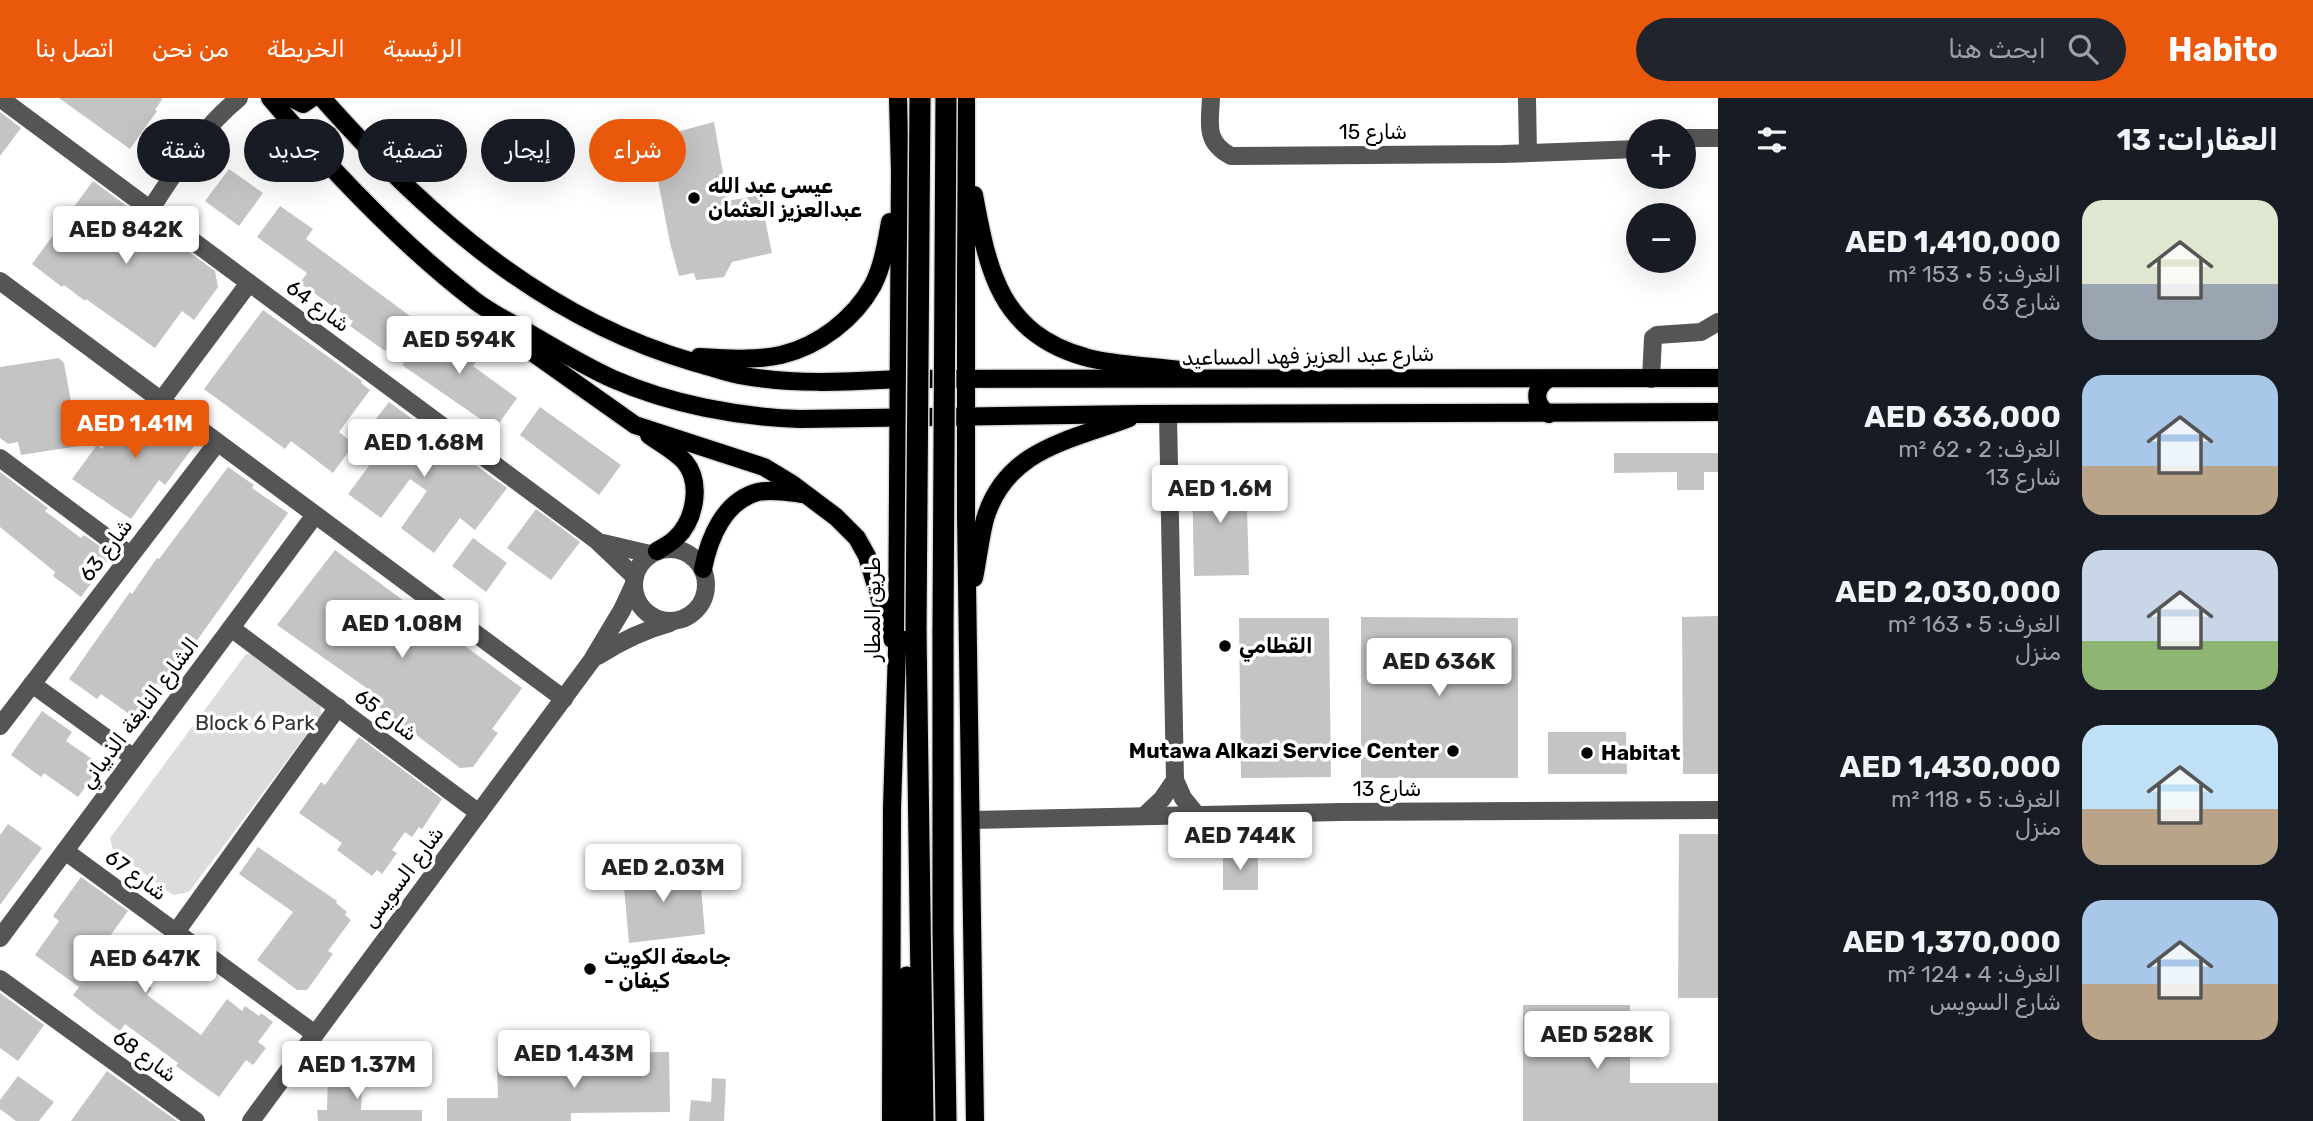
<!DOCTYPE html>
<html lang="ar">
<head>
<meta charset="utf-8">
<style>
  :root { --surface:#171b24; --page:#20242c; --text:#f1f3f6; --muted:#9ea1a6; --accent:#ea580c }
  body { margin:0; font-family:Rubik,Cairo,sans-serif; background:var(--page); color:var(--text); direction:rtl; height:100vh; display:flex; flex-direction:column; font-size:26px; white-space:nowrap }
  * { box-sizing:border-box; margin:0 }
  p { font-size:23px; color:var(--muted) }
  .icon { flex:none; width:38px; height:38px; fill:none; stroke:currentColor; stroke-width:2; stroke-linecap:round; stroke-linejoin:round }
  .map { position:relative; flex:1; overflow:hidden; direction:ltr }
  .side { display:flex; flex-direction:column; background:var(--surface); width:595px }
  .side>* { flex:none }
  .banner { position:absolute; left:21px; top:21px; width:665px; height:63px; direction:rtl; display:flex; gap:14px }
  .tools { position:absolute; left:1626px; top:21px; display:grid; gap:14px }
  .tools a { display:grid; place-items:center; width:70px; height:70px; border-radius:50%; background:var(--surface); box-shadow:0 7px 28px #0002; font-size:35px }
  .price { position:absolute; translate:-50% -60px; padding:0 16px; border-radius:7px; background:#fff; color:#222; font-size:23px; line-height:46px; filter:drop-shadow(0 2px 4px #0008) }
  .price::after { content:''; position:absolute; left:50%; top:42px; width:21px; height:16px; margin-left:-10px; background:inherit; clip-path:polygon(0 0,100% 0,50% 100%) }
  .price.current { background:var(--accent); color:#fff }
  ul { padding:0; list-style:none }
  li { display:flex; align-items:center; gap:21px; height:175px; padding:0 35px }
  li span { display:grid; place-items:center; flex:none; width:196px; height:140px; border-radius:21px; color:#555 }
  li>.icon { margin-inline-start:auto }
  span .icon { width:84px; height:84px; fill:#fffc; stroke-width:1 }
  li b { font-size:30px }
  h2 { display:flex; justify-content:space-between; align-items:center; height:84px; padding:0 35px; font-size:30px }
  .chip { padding:0 24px; border-radius:32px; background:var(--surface); box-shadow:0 7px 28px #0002; font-size:24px; line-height:63px }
  .chip.current { background:var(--accent); color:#fff }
  header { display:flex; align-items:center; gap:42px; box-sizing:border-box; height:98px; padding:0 35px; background:var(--accent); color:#fff }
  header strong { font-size:33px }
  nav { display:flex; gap:38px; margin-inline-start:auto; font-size:24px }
  .search { width:490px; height:63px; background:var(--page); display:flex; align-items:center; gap:18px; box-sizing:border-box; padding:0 24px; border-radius:38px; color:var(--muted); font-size:26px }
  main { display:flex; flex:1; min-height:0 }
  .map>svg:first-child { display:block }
</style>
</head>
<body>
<header>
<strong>Habito</strong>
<div class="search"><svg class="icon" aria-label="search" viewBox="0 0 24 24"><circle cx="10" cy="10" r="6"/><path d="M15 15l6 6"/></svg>ابحث هنا</div>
<nav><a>الرئيسية</a><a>الخريطة</a><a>من نحن</a><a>اتصل بنا</a></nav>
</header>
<main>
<section class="side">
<h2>العقارات: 13<svg class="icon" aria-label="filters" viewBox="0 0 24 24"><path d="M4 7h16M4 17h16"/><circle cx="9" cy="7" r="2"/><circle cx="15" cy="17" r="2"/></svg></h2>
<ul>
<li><span style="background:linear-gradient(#dfe7d0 60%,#9aa5b1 0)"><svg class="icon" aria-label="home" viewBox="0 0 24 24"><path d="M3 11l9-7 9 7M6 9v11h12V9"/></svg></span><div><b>AED 1,410,000</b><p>الغرف: 5 · 153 m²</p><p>شارع 63</p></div></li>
<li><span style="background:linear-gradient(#a9c7e8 65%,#b9a48a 0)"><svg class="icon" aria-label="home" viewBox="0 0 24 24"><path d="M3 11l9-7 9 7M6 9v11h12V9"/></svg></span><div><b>AED 636,000</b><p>الغرف: 2 · 62 m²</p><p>شارع 13</p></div></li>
<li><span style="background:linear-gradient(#c9d6e8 65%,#8fb573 0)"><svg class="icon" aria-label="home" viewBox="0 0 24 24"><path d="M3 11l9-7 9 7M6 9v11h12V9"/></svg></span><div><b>AED 2,030,000</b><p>الغرف: 5 · 163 m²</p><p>منزل</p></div></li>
<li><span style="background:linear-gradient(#bfe0f5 60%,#b9a48a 0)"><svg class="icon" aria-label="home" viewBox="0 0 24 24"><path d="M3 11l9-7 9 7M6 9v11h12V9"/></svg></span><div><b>AED 1,430,000</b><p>الغرف: 5 · 118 m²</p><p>منزل</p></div></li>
<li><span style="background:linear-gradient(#a9c7e8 60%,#b9a48a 0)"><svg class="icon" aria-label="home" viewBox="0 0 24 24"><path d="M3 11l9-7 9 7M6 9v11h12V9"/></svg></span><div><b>AED 1,370,000</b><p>الغرف: 4 · 124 m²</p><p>شارع السويس</p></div></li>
</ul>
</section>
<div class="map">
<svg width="1718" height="1023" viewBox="0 0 1718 1023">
  <rect width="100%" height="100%" fill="#fff"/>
  <path fill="#dcdcdc" d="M261 554 320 600 321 617 189 794 173 797 113 752 110 740 246 556Z"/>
  <g fill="#c4c4c4">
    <path d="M59 0H163L155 12 157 13 130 51Z"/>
    <path d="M0 14 21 30 0 58Z"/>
    <path d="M714 24 728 103 760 97 772 155 732 164 724 179 696 182 694 175 679 178 670 145 650 41Z"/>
    <path d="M229 71 263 95 239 128 205 103Z"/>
    <path d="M93 83 215 173 218 189 194 222 182 213 155 250 86 201 85 203 64 187 62 189 32 166Z"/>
    <path d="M280 108 313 131 306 141 410 218 385 253 350 228 353 223 300 185 307 175 257 139Z"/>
    <path d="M263 212 362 283 361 285 370 292 339 334 354 346 333 375 291 343 285 351 204 291Z"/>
    <path d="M433 225 480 259 473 268 517 300 495 331 402 267Z"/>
    <path d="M59 260 64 265 79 348 21 357 18 344 8 346 0 340V269Z"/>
    <path d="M138 302 197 344 165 387 159 382 131 421 72 381 97 347 102 351Z"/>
    <path d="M389 304 507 390 475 432 460 420 434 455 401 430 427 393 410 381 381 420 348 396 383 349 365 335Z"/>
    <path d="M540 309 621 367 599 397 520 337Z"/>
    <path d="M1614 355H1718V374H1704V392H1677V374L1614 375Z"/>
    <path d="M228 369 254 387 252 390 288 415 163 590 156 585 132 618 101 596 97 601 69 581 130 494 132 496 157 460 159 461Z"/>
    <path d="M0 374 48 410 45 413 81 440 84 437 112 457 81 499 53 478 55 474 0 429Z"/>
    <path d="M1246 376 1249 477 1194 478 1192 377Z"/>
    <path d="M536 411 580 444 551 482 507 450Z"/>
    <path d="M473 440 507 465 486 494 452 468Z"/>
    <path d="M335 452 522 590 492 631 498 635 473 669 460 670 370 602 375 596 277 527Z"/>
    <path d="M1718 518V676H1683L1682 519Z"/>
    <path d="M1361 519 1518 520V680H1361Z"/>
    <path d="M1239 520H1329L1331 679 1241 680Z"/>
    <path d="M42 613 72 634 66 643 101 667 78 699 44 675 41 679 11 657Z"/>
    <path d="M1548 634H1626L1627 676H1548Z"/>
    <path d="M359 639 442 701 422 731 419 729 412 739 405 734 392 752 397 755 382 776 377 772 372 778 337 752 342 745 299 715 321 684 325 687Z"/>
    <path d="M8 726 42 750 0 807V737Z"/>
    <path d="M1679 736H1718V900H1678Z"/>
    <path d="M258 749 337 803 336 805 347 814 345 817 351 822 328 853 333 856 307 892H297L257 862 293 814 239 776Z"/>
    <rect x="1223" y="755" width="35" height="37"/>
    <path d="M677 761 678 781 700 779 705 836 629 845 623 777 650 776 648 765Z"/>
    <path d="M81 779 128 813 100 852 152 890 147 897 201 937 227 901 242 913 245 908 259 918 261 915 273 924 258 944 266 950 253 967 246 962 219 999 176 968 178 965 125 926 120 933 97 916 73 897 79 889 35 857 59 823 53 818Z"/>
    <path d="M0 895 44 927 18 963 0 950Z"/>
    <path d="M1523 907H1630V985H1718V1023H1523Z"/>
    <path d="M669 954 670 1014 571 1015V1023H447V1000H498L497 970 588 969 587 955Z"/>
    <path d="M342 964 363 965 361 1012H422V1023H318L317 1012H327L328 980H341Z"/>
    <path d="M107 973 177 1023H71Z"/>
    <path d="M18 978 54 1004 39 1023H16L0 1011V1002Z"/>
    <path d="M712 980 726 981 724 1023H689L691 1002 711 1004Z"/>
  </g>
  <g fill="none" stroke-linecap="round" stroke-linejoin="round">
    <defs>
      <g id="major">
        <path d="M270 0C331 72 399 144 474 202 492 216 514 226 534 238 560 253 586 269 613 281 670 306 738 319 800 321L1141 316 1718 314"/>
        <path d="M291 0 303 6 312 0"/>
        <path d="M322 0C425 116 541 220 693 264 708 268 724 274 739 277 792 287 845 284 898 281L1718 280"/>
        <path d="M966 0V418L975 1023"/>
        <path d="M974 97C988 173 1000 235 1085 259 1111 267 1153 268 1181 272"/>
        <path d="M497 226 519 245 635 327 764 369 792 386 836 419 857 440 867 458 892 541"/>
        <path d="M699 259C726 260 754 263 781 257 819 248 854 221 873 187 883 167 886 146 890 124"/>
        <path d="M1548 281C1533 291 1534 307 1549 316"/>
        <path d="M649 337C661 346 675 353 685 364 702 385 695 422 676 440 670 446 663 449 657 453"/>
        <path d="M703 471C709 440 724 403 758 394 773 391 788 394 802 396"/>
        <path d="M974 480C978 461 980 440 985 421 1006 351 1069 343 1129 320"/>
        <path d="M891 1023 892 710 897 552 900 73 898 0"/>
      </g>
      <g id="highway">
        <path d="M916 533 923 1023"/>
        <path d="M943 533V832L946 1023"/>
        <path d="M903 1023 907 879"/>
      </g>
    </defs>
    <use href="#major" stroke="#dbdbdb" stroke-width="21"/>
    <use href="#highway" stroke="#dbdbdb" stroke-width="24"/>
    <g stroke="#555" stroke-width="18">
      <path d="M0 0 596 442 635 479"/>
      <path d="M1211 0C1210 25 1204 44 1231 58L1503 56 1638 51"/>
      <path d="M1527 0 1528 55"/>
      <path d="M1684 40H1718"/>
      <path d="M150 112C178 70 199 33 239 0"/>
      <path d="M0 183 564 601"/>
      <path d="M1651 281 1653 240 1657 237 1701 234 1718 224"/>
      <path d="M161 303 249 185"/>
      <path d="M1168 316 1175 682 1183 700 1196 716"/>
      <path d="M0 360 130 457"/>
      <path d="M603 445 650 456"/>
      <circle cx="670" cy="487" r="36"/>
      <path d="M231 530 479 715"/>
      <path d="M598 558C621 543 644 532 670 525"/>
      <path d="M32 586 134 660"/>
      <path d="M0 628 217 345"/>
      <path d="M1145 717 1162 701 1175 682"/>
      <path d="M972 722 1341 714 1718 712"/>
      <path d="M65 753 315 936"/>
      <path d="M176 834 338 609"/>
      <path d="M0 840 315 417"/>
      <path d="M0 881 196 1023"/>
      <path d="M251 1023 592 562 622 512 634 486"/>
    </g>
    <use href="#major" stroke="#000" stroke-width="18"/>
    <use href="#highway" stroke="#000" stroke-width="21"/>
    <defs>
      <g id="highway-bridge">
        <path d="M916 533 920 0"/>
        <path d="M943 533 946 0"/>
      </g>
    </defs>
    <use href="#highway-bridge" stroke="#dbdbdb" stroke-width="24" stroke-linecap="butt"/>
    <use href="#highway-bridge" stroke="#000" stroke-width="21"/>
  </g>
  <g fill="#000" stroke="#fff" stroke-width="2.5">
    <circle cx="694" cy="100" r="7"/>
    <circle cx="1225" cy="548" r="7"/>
    <circle cx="1453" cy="653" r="7"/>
    <circle cx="1587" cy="655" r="7"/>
    <circle cx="590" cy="871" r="7"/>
  </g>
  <g text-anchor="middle" stroke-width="7" stroke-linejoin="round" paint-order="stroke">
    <g font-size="21" fill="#000" stroke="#fff">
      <text x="1373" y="41">شارع 15</text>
      <text transform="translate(318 208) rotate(36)" y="7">شارع 64</text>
      <text transform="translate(1308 258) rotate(-1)" y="7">شارع عبد العزيز فهد المساعيد</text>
      <text transform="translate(106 452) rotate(-53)" y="7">شارع 63</text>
      <text transform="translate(873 511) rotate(-90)" y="7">طريق المطار</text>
      <text transform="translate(139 615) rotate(-53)" y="7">الشارع النابغة الذبياني</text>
      <text transform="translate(386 617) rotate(37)" y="7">شارع 65</text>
      <text x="1387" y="698">شارع 13</text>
      <text transform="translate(136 777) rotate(36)" y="7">شارع 67</text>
      <text transform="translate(403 779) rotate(-53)" y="7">شارع السويس</text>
      <text transform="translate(145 958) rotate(36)" y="7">شارع 68</text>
    </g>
    <g font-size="21" font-weight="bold" fill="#000" stroke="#fff" text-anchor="start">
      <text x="708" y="95">عيسى عبد الله<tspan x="708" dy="24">عبدالعزيز العثمان</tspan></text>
      <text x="1239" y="555">القطامي</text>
      <text x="1439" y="660" text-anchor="end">Mutawa Alkazi Service Center</text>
      <text x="1601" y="662">Habitat</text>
      <text x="604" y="866">جامعة الكويت<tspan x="604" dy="24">- كيفان</tspan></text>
    </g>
    <g font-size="21" fill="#333" stroke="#fff">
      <text x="255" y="632">Block 6 Park</text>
    </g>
  </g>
</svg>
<div class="tools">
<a>+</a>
<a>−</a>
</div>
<b class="price" style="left:126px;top:168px">AED 842K</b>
<b class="price" style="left:459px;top:278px">AED 594K</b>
<b class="price current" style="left:135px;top:362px">AED 1.41M</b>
<b class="price" style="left:424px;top:381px">AED 1.68M</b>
<b class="price" style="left:1220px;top:427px">AED 1.6M</b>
<b class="price" style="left:402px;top:562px">AED 1.08M</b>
<b class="price" style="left:1439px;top:600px">AED 636K</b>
<b class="price" style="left:1240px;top:774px">AED 744K</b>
<b class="price" style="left:663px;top:806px">AED 2.03M</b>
<b class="price" style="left:145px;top:897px">AED 647K</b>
<b class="price" style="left:1597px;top:973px">AED 528K</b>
<b class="price" style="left:574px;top:992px">AED 1.43M</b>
<b class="price" style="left:357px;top:1003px">AED 1.37M</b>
<div class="banner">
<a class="chip current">شراء</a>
<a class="chip">إيجار</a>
<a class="chip">تصفية</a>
<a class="chip">جديد</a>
<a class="chip">شقة</a>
</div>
</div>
</main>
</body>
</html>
